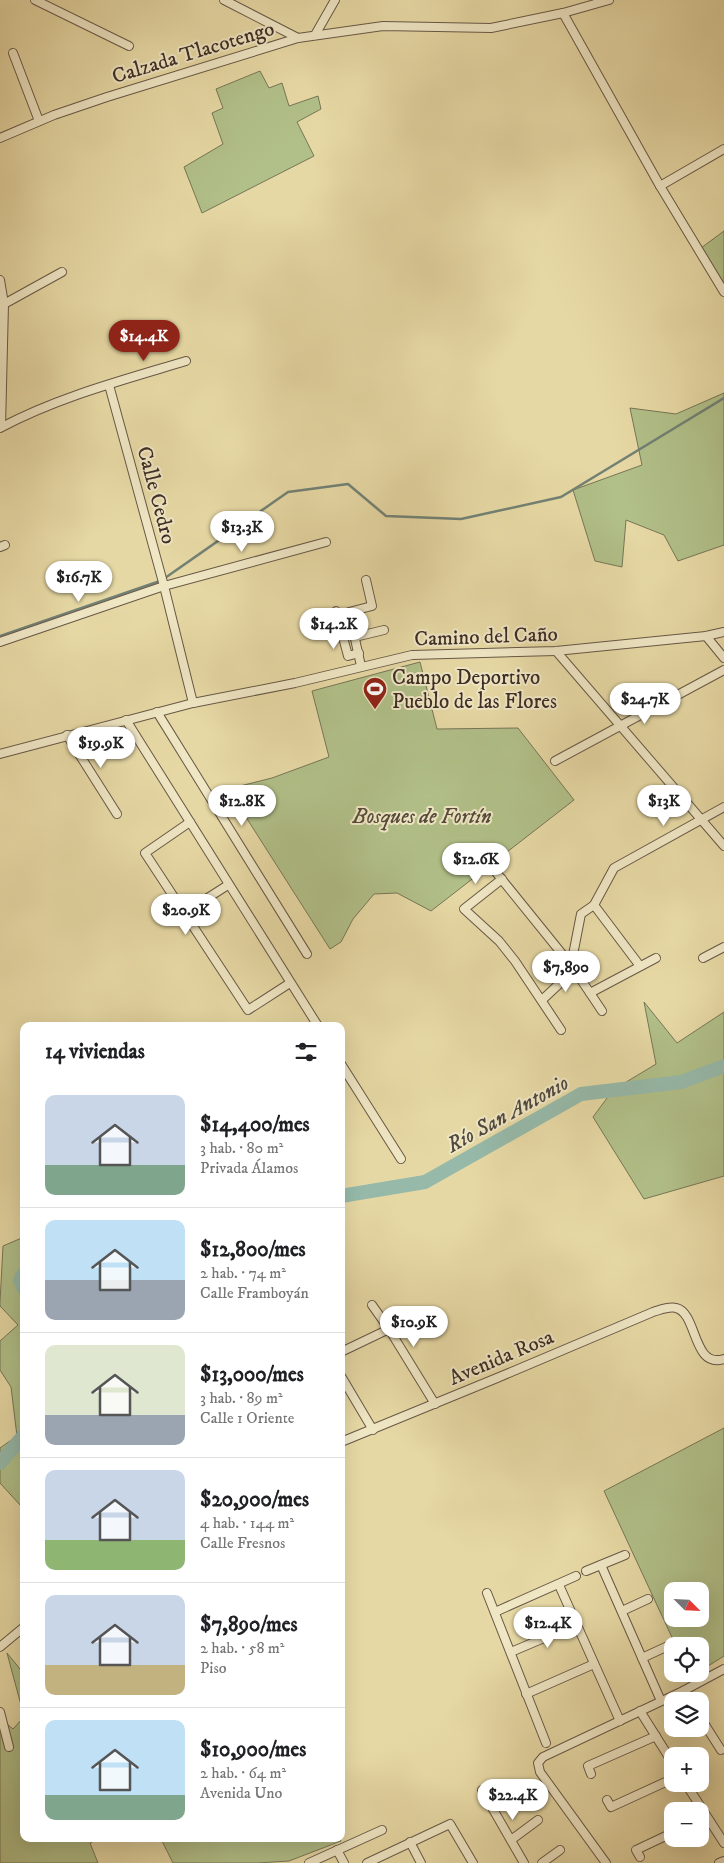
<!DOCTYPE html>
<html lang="es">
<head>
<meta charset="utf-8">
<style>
  :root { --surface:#fff; --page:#f6f6f6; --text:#202124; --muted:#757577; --line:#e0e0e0; --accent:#8f2418 }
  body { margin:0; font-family:"IM FELL DW Pica",serif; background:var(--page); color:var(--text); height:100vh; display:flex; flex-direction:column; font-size:19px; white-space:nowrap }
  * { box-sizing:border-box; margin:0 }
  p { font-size:16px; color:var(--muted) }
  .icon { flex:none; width:28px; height:28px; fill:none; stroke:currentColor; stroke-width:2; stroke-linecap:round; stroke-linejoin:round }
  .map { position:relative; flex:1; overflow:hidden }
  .panel { position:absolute; left:20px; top:1022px; width:325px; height:820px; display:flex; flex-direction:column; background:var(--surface); border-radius:10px; box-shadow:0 5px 20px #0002 }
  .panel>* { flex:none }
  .needle { width:32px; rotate:114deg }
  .fabs { position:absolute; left:664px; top:1582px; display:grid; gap:10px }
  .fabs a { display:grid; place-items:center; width:45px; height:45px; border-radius:10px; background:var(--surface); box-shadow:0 5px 20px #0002; font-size:25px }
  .price { position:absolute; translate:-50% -42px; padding:0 11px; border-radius:18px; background:#fff; color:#222; font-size:16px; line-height:32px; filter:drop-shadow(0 1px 2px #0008) }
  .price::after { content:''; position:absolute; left:50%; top:30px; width:15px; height:11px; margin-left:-8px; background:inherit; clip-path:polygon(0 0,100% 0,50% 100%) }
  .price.current { background:var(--accent); color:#fff }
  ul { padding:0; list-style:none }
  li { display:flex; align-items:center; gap:15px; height:125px; padding:0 25px }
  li+li { border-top:1px solid var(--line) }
  li span { display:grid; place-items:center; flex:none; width:140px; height:100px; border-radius:10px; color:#555 }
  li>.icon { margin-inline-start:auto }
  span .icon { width:60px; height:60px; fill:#fffc; stroke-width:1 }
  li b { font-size:21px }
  h2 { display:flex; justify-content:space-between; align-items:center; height:60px; padding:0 25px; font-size:21px }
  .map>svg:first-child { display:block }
</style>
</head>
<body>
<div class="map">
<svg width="724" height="1863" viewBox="0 0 724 1863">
  <rect width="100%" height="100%" fill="#e6d8a4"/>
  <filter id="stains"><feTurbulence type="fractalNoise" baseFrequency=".004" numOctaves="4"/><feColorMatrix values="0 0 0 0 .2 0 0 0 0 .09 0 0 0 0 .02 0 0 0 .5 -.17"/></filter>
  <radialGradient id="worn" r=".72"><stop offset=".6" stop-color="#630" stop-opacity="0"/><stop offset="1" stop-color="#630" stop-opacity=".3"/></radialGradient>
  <g fill="#b1bf88" stroke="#777657" fill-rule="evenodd">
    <path d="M260 71 269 88 282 83 289 106 318 96 321 109 297 122 314 156 202 213 184 167 223 144 212 113 223 108 216 89Z"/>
    <path d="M724 231V284L701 248Z"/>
    <path d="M724 393V545L678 561 664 535 626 520 622 567 595 561 573 490 642 465 630 408 676 414Z"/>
    <path d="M420 662 437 729 518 728 574 800 431 911 397 893 374 894 353 919 341 942 330 949 228 789 272 778 329 757 312 691Z"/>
    <path d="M644 1002 677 1043 724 1012V1176L644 1199 593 1117 613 1090 656 1064Z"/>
    <path d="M24 1237V1506H21L0 1483V1448L17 1436 11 1387 0 1370V1341L18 1325 0 1306V1302L3 1246Z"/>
    <path d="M724 1428V1656L700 1671V1646H676L604 1491ZM672 1591H700V1619H672Z"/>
    <path d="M7 1653 24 1674V1716Z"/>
    <path d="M24 1717V1839H98L90 1843 98 1863H0V1718L13 1729Z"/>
    <path d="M161 1839H340L341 1841 289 1861 258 1863H173Z"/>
  </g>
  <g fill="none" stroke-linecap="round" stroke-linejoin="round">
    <g stroke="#728175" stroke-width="2.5">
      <path d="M165 578 288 492 348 484 386 516 461 519 561 497 724 398"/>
      <path d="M0 636 160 581"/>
    </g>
    <g stroke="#96b9a9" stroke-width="14">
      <path d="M341 1196 425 1182 581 1094 681 1082 724 1066"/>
      <path d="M24 1273 20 1280 24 1289"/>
      <path d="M0 1463 24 1435"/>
    </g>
    <defs>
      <g id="minor">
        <path d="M35 0 129 46"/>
        <path d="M224 0 298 38"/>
        <path d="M563 13 660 186 724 292"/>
        <path d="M315 35 335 0"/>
        <path d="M13 53 39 121"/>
        <path d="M0 138 54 115 107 97 298 38 383 26 491 28 563 13 609 0"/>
        <path d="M660 186 724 149"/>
        <path d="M0 280 4 304 1 427"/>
        <path d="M4 304 62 272"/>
        <path d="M109 385 164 586 193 703"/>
        <path d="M0 428C58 397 123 380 186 361"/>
        <path d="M0 547 5 545"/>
        <path d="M336 611 348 656 359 653"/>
        <path d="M706 636 724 658"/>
        <path d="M355 637 384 630"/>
        <path d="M0 642 164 586 326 542"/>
        <path d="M556 651 724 846"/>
        <path d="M361 666 349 612 372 606 366 580"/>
        <path d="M157 712 307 954"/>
        <path d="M126 720 318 1026"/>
        <path d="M67 735 117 814"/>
        <path d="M0 754 193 703 295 683 412 655 556 651 706 636 724 632"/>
        <path d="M555 761 724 670"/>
        <path d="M190 822 145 853 248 1010 290 983"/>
        <path d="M491 866 571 965 590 993"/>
        <path d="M502 879 464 909 499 941 515 961 561 1030"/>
        <path d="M594 905 640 966"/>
        <path d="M184 913 228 885"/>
        <path d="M703 958 724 947"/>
        <path d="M571 965 581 914 594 905 614 868 724 807"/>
        <path d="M542 1000 574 970"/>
        <path d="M602 1011 590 993 656 958"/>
        <path d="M341 1064 401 1159"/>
        <path d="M372 1305 389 1329 435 1404"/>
        <path d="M341 1352 389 1329"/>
        <path d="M341 1376 373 1430"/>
        <path d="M341 1442 497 1378 653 1312C660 1310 669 1306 676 1308 698 1313 692 1369 724 1359"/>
        <path d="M601 1565 661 1701"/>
        <path d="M586 1571 625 1555"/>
        <path d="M559 1585 620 1721"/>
        <path d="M487 1593 546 1743"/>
        <path d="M622 1611 648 1599"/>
        <path d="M495 1612 576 1576"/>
        <path d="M0 1647 24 1627"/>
        <path d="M511 1652 577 1624"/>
        <path d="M642 1658 668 1646"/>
        <path d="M683 1691 690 1701"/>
        <path d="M526 1694 594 1664"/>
        <path d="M640 1711 672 1762"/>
        <path d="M0 1712 9 1747"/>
        <path d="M700 1717 721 1750"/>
        <path d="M591 1774 588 1766 656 1736"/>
        <path d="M686 1784 724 1843"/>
        <path d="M482 1790 524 1863"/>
        <path d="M607 1800 611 1807 672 1779"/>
        <path d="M493 1809 519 1791"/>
        <path d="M511 1840 538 1820"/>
        <path d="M410 1842 421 1863"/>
        <path d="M337 1850 344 1863"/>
        <path d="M640 1857 636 1850 672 1833"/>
        <path d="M309 1863 382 1830"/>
        <path d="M367 1863 450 1824 473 1863"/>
        <path d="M542 1863 560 1850"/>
        <path d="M606 1863 540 1772 538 1763 543 1757 683 1691 724 1669"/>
        <path d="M719 1863 724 1861"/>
      </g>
    </defs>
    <use href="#minor" stroke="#675846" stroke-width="10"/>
    <use href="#minor" stroke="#efe6c4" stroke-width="8"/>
  </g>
  <defs>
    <symbol id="stadium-pin" viewBox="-11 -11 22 30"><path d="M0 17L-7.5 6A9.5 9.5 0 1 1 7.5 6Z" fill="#8f2418" stroke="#efe6c4"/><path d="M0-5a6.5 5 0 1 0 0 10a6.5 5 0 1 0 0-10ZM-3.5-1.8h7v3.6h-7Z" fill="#fff"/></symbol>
  </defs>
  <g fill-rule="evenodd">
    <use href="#stadium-pin" x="361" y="675" width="28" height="38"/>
  </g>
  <g text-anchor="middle" stroke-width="4" stroke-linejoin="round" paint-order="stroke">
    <g font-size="21" fill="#3d2d26" stroke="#efe6c4">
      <text transform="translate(193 52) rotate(-17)" y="7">Calzada Tlacotengo</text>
      <text transform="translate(157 495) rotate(75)" y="7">Calle Cedro</text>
      <text transform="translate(486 636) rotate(-2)" y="7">Camino del Caño</text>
      <text transform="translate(501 1357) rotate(-23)" y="7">Avenida Rosa</text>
    </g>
    <g font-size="21" fill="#3d2d26" stroke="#efe6c4" text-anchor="start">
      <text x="392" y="684">Campo Deportivo<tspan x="392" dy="24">Pueblo de las Flores</tspan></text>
    </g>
    <g font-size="21" font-style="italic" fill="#544a3a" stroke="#efe6c4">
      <text x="422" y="823">Bosques de Fortín</text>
    </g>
    <g font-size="22" font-style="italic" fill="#4f4940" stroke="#efe6c4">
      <text transform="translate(507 1113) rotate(-29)" y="8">Río San Antonio</text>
    </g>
  </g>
  <rect width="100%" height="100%" filter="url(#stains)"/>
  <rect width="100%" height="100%" fill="url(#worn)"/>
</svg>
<div class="fabs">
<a><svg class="needle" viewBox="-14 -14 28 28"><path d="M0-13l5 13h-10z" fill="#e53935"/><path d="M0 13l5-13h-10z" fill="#757577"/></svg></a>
<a><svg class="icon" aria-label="locate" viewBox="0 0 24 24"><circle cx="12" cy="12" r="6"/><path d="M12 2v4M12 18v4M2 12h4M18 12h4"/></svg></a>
<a><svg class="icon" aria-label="layers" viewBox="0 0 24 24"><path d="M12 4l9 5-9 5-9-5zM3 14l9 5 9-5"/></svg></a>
<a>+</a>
<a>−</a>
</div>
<b class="price current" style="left:144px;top:362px">$14.4K</b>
<b class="price" style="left:242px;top:553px">$13.3K</b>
<b class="price" style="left:79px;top:603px">$16.7K</b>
<b class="price" style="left:334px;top:650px">$14.2K</b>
<b class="price" style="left:645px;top:725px">$24.7K</b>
<b class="price" style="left:101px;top:769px">$19.9K</b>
<b class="price" style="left:242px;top:827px">$12.8K</b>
<b class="price" style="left:664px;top:827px">$13K</b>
<b class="price" style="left:476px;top:885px">$12.6K</b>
<b class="price" style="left:186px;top:936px">$20.9K</b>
<b class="price" style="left:566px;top:993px">$7,890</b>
<b class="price" style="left:414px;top:1348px">$10.9K</b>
<b class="price" style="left:548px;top:1649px">$12.4K</b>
<b class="price" style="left:513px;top:1821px">$22.4K</b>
<section class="panel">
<h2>14 viviendas<svg class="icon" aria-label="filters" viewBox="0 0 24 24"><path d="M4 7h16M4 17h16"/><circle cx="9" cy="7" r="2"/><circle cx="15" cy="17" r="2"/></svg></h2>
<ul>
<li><span style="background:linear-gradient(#c9d6e8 70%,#7fa58c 0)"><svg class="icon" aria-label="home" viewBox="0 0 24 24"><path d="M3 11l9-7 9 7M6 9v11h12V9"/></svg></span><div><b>$14,400/mes</b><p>3 hab. · 80 m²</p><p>Privada Álamos</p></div></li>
<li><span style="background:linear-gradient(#bfe0f5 60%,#9aa5b1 0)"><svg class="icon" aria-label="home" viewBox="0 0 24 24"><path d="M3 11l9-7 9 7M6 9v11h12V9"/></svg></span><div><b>$12,800/mes</b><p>2 hab. · 74 m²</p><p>Calle Framboyán</p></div></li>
<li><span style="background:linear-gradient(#dfe7d0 70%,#9aa5b1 0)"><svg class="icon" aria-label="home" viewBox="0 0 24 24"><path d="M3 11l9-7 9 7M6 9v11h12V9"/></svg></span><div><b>$13,000/mes</b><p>3 hab. · 89 m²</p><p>Calle 1 Oriente</p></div></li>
<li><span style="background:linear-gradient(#c9d6e8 70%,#8fb573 0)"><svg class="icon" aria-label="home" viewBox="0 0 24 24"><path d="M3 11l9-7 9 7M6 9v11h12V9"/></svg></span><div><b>$20,900/mes</b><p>4 hab. · 144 m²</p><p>Calle Fresnos</p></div></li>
<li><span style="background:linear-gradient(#c9d6e8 70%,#c2b280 0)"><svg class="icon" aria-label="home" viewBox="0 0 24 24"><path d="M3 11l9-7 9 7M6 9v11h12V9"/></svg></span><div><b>$7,890/mes</b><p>2 hab. · 58 m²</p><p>Piso</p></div></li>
<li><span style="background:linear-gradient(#bfe0f5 75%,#7fa58c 0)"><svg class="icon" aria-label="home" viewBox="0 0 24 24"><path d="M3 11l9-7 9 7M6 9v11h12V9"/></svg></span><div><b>$10,900/mes</b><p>2 hab. · 64 m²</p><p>Avenida Uno</p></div></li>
</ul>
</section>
</div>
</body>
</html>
